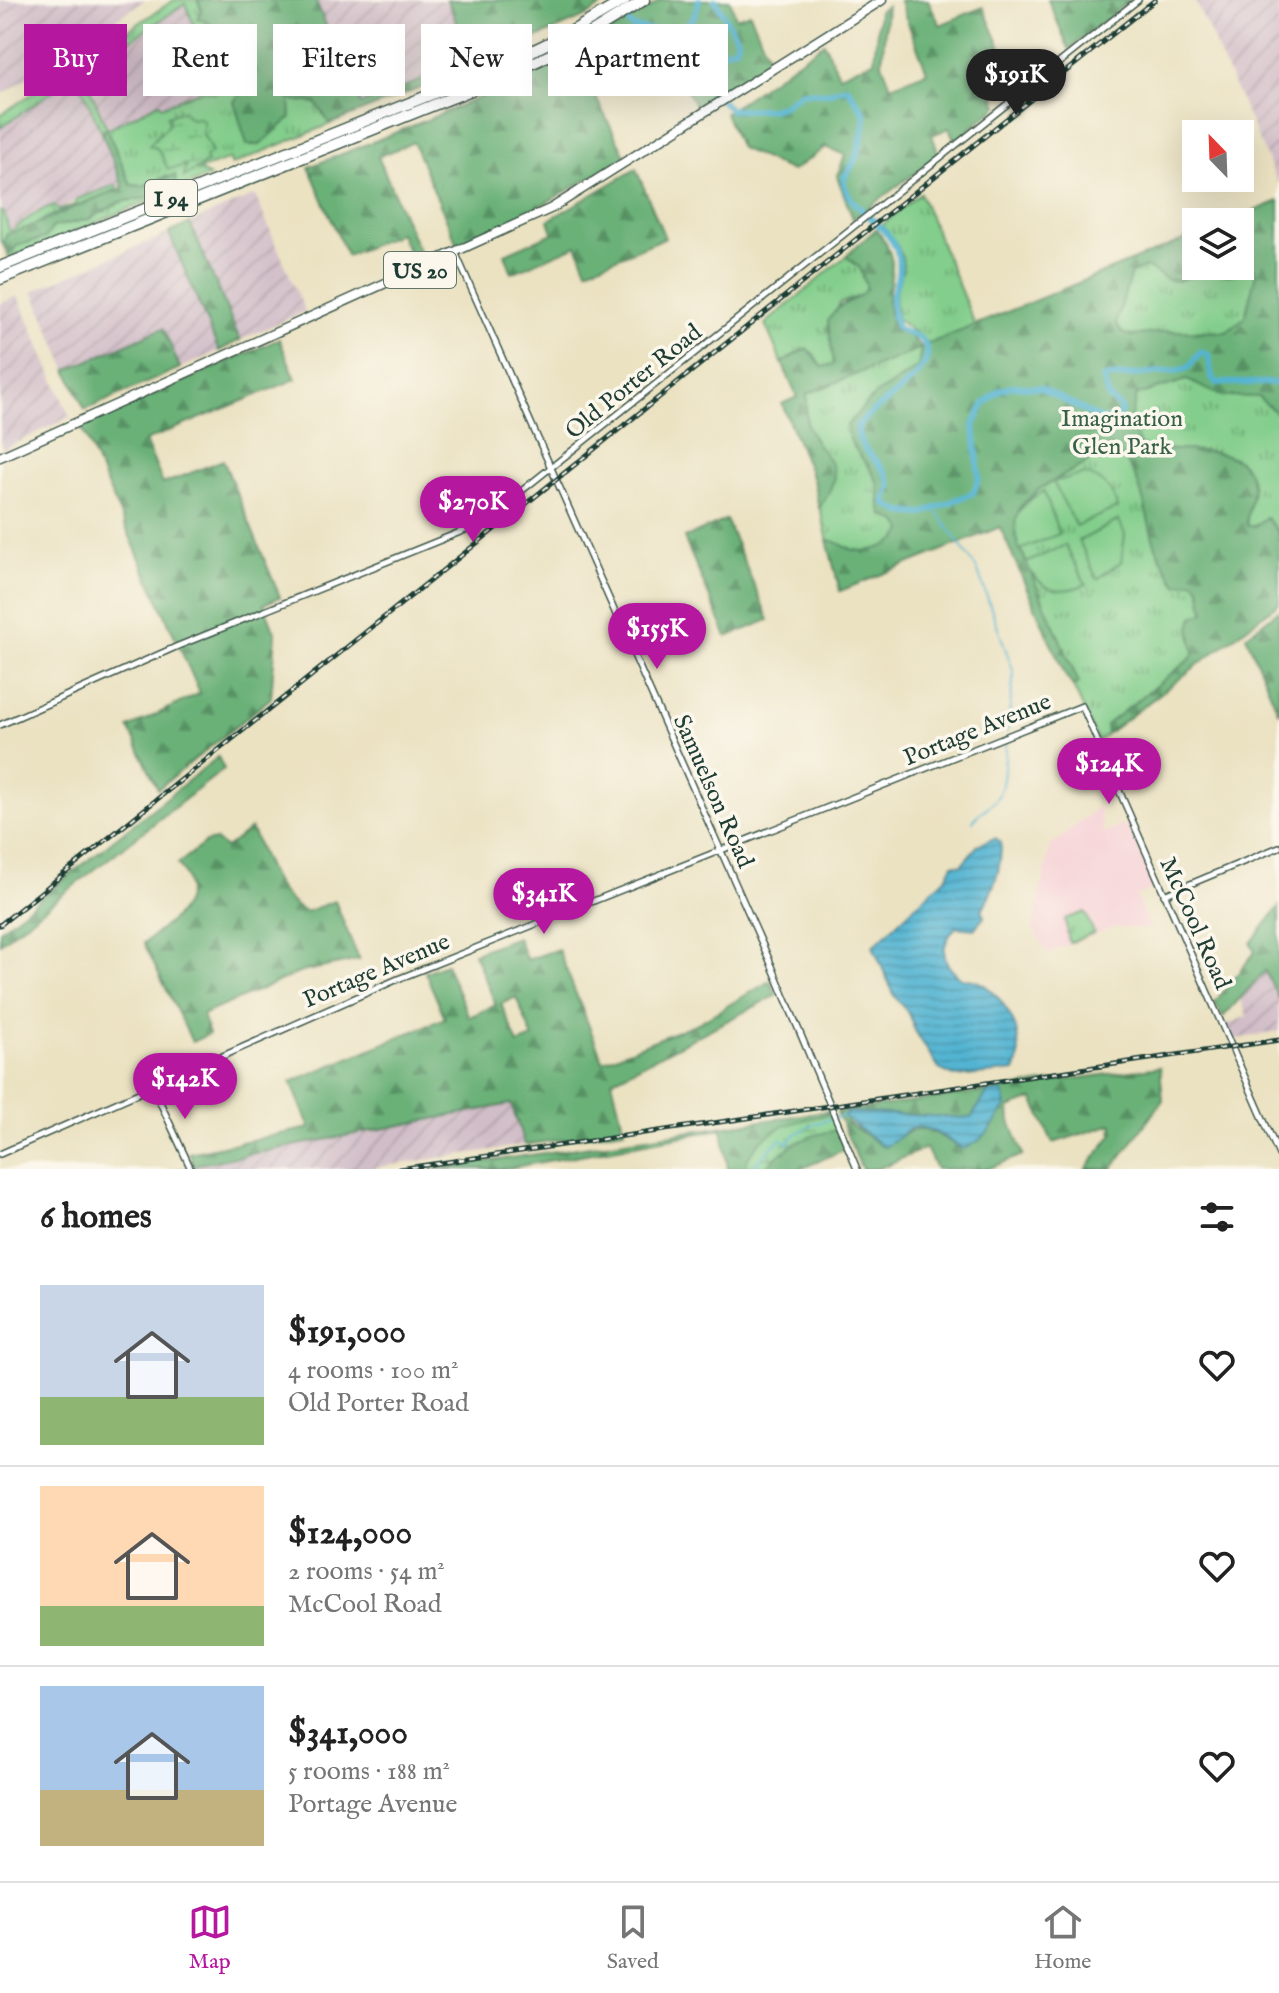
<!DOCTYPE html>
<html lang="en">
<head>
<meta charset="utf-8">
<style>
  :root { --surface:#fff; --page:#f6f6f6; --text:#222; --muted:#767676; --line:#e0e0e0; --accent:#b5179e }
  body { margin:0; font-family:"IM FELL English",serif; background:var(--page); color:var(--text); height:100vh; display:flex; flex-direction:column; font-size:30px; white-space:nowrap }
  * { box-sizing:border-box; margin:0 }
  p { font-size:26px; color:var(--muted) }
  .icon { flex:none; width:44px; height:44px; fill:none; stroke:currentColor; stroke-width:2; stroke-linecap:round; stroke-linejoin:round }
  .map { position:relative; height:1169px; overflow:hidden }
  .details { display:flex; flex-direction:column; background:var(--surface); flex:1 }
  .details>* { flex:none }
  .guide { position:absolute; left:24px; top:24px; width:800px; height:72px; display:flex; gap:16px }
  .needle { width:52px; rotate:337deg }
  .buttons { position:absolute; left:1182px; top:120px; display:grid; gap:16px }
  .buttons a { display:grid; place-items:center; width:72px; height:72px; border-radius:0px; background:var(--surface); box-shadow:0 8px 32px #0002; font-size:40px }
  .price { position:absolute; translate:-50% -68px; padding:0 18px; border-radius:28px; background:var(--accent); color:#fff; font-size:26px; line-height:52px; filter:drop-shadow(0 2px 4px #0008) }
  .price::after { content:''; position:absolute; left:50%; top:48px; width:24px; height:18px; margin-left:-12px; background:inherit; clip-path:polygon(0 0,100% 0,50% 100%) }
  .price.on { background:#222; color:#fff }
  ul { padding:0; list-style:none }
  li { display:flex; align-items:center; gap:24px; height:200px; padding:0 40px }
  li+li { border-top:2px solid var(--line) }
  li span { display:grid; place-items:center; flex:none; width:224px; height:160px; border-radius:0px; color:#555 }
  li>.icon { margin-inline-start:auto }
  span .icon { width:96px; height:96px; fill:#fffc; stroke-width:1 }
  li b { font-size:34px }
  h2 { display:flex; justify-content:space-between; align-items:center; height:96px; padding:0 40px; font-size:34px }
  .pill { padding:0 28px; border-radius:0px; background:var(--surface); box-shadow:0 8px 32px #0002; font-size:28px; line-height:72px }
  .pill.on { background:var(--accent); color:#fff }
  .dock { display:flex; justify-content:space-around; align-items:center; height:112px; border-top:2px solid var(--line); background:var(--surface); font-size:22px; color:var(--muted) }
  .dock a { display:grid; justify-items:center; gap:4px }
  .dock .on { color:var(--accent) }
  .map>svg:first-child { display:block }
</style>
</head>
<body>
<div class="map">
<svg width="1279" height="1169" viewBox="0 0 1279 1169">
  <defs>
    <pattern id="industrial-furrows" width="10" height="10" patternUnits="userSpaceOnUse" patternTransform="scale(2)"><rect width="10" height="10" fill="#d1bdc8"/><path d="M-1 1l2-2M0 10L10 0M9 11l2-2" fill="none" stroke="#b3a3ac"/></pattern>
    <pattern id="grass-tufts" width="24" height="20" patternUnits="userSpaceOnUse" patternTransform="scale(2)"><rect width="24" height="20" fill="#83ce8c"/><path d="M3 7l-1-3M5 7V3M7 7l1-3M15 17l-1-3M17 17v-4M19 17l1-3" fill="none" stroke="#6ba873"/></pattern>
    <pattern id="forest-firs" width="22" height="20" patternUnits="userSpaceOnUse" patternTransform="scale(2)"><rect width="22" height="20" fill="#6ab178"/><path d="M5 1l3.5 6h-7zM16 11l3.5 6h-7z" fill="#579163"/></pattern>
    <pattern id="wetland-marsh" width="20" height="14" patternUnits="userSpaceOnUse" patternTransform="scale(2)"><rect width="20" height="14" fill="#83ce8c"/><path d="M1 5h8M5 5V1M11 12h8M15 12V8" fill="none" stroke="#6ba873"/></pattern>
    <pattern id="water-rules" width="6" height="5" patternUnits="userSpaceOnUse" patternTransform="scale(2)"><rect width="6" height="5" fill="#53b4d2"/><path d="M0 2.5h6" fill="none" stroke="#4494ab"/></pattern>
  </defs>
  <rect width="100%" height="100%" fill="#fbf7ec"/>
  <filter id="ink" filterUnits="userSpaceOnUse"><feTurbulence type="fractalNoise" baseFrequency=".0125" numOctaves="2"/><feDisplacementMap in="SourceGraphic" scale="16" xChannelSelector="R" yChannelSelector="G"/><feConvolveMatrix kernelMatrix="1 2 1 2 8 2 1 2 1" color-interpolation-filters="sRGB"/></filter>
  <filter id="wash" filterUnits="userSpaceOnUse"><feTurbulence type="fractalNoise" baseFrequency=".006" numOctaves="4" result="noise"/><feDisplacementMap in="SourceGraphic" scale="32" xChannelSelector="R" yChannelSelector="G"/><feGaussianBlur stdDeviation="1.8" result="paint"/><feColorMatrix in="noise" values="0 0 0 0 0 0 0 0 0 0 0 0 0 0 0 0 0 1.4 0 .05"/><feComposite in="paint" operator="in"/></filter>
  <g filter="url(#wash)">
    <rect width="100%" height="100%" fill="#ebe2c2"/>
    <path fill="#f6cfd5" d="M1099 806 1103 834 1127 823 1156 887 1136 896 1150 929 1114 927 1047 953 1033 928 1050 847Z"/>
    <g fill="url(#industrial-furrows)">
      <path d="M0 0H145L0 96Z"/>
      <path d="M315 0H447L470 54 463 64 360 104Z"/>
      <path d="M1195 0H1279V185Z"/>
      <path d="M185 4 219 85H223L213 93 162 106 159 103 107 130 82 72Z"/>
      <path d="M76 75 123 186 83 196 59 210 46 211 9 230 5 214 0 211V128Z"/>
      <path d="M255 195 305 311 240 340 190 223Z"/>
      <path d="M169 233 219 351 180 368 163 328 67 370 33 291Z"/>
      <path d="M18 296 70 417 3 449 0 441V304Z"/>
      <path d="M1265 971 1279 999V1031L1233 1040 1226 1025 1247 1016 1240 998Z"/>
      <path d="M511 1104 525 1145 365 1169H174Z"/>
    </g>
    <g fill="url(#grass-tufts)" stroke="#518660" stroke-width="2" fill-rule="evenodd">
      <path d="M174 0H197L223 60V72L244 76 274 130 290 117V100L316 103 330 124 231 165 230 159 198 170 210 176 9 258 0 238V211L4 213 9 230H13C23 221 41 209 54 205L60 210 74 205 77 199 116 185 118 189 46 218 28 230 7 234 4 242 9 254 18 245 45 238 53 227 89 219 120 202 146 198 176 181 166 176 143 186 131 185 107 130 101 131 76 75 0 128V115ZM185 4 220 86 217 91 213 93 206 88 163 106 159 103 107 129 83 72Z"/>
      <path d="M920 193 975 325 1196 235V266H1240V222H1228L1279 201V602L1098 741 1000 527 840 591 813 479 782 404 929 344 897 319C886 273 925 274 882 225Z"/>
      <path d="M846 256 860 268 867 288 862 295 840 303 828 329 833 343 834 364 822 368 813 353 803 349 782 363 765 324Z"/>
      <path d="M1085 912 1094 933 1069 943 1065 919Z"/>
    </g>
    <g fill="url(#forest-firs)" stroke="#447756" stroke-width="2" fill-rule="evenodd">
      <path d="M197 0H315L361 104 463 64 470 54 447 0H610L589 15 523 44 519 41 485 62 330 124 316 103 290 100 291 117 260 145H247L234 101 248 86 244 76 223 72V60L210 23 197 19 202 9Z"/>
      <path d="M661 0H730L736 18 750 13 770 60 696 107C668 55 653 34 590 58L583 72 626 157 526 214 457 244 413 142 378 157 422 258 413 262 400 233 347 256 309 167C430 119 552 74 661 0Z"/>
      <path d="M899 0H928L940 25 983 7 1013 75 990 85 998 106 955 141 949 128 932 135 939 155 853 219 837 176 845 155 826 147 792 171 740 148 725 113 824 43 839 75 874 61 879 11 887 6 882 63 891 86 927 72Z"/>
      <path d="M1048 0H1130L1069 49Z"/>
      <path d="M107 130 131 185 143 186 175 175 176 181 146 198 120 202 89 219 53 227 45 238 18 245 10 254 4 242 7 234C44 225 81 201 121 189L123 186 101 131Z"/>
      <path d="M636 169 665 238 587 270 577 245 512 273 505 254 553 233 549 220Z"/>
      <path d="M1279 201V415L1258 397 1222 396 1187 380 1137 395 1130 420 1140 445C1167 458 1244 435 1252 483 1255 498 1245 512 1247 526H1255L1266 517 1279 533V603L1107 734 1106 725 1190 659 1194 653 1190 627 1193 617 1205 612 1200 588 1194 581 1178 585 1174 581C1167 568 1158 555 1154 541 1146 518 1139 453 1108 451L1039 489 1019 508 1015 536 1079 683 1073 686 1065 675 1000 527 840 591 827 540C838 540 841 546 851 549 867 554 897 546 903 530L898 522 883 515C877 503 882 491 876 479 866 458 848 449 847 425L874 396 918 367 921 348 807 394C807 404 805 417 808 427 820 462 853 460 819 508L813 479 782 404 797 397 782 363 807 348 822 367 834 364 828 321C842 297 855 305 867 288L860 268 846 256 876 229C911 272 874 286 895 330L910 336 921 347 1196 235V266H1240V222H1228ZM1146 267 1168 280 1178 281 1203 272 1229 275 1254 268 1256 273 1245 317 1226 332 1170 331 1132 336 1122 333 1116 323 1131 273Z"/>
      <path d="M190 223 240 340 219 351 169 233Z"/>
      <path d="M163 328 180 368 85 410 67 370Z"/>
      <path d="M279 339 296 379 145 441 163 484 223 460 280 597 264 604 276 635 271 698 158 789 129 728 200 693 81 427Z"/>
      <path d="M726 520 769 620 727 637 684 538Z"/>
      <path d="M1279 610V713L1246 636Z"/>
      <path d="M218 757 224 769 0 943V930Z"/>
      <path d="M251 828C266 861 273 894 305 912L335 901 359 960 301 972 202 1015 209 1034 192 1042 144 943C170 922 206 900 178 864L206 842 215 840 226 848Z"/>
      <path d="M1279 907V999L1265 971 1223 1017 1215 1002 1255 952 1251 943Z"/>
      <path d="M517 937 527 960 558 949 603 1061 698 1023 770 981 777 995 612 1080 624 1130 525 1145 511 1104 194 1165 189 1153 310 1128 291 1082 445 1018 425 972 446 964 469 1017 496 1005 474 953ZM516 997 533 1038 518 1044 501 1004Z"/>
      <path d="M1160 1067 1163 1100 1112 1169H1086L1112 1135 1113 1124 1053 1143 1033 1099 1009 1108 1010 1121 1023 1155 987 1169H936L926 1148 877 1169H862L837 1112ZM988 1092 963 1149C923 1127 924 1119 884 1147L846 1122 848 1112 971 1118Z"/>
      <path d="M828 1111 830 1115C792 1121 760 1131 744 1169H728L722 1129 504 1169H435Z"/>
      <path d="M837 1130 845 1149 801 1169H764C786 1145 806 1135 837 1130Z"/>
    </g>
    <g fill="url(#wetland-marsh)" stroke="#518660" stroke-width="2">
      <path d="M182 111 191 119 200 118 204 122 202 132 212 152 205 157 207 162 184 177 186 166 168 169 158 149 149 145 169 124 167 116Z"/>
      <path d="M830 1115 837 1130C806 1135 786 1145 764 1169H744C756 1130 794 1120 830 1115Z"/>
    </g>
    <g fill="#83ce8c" stroke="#518660" stroke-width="2">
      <path d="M1085 474C1102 480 1114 489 1117 508L1076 526 1053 482Z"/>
      <path d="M1044 491 1059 534 1020 550C1009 521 1017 505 1044 491Z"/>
      <path d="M1119 520 1125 535 1121 562 1097 579 1079 541Z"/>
      <path d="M1065 545 1086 584C1058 596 1040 590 1026 563Z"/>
    </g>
    <g fill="url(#water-rules)" stroke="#397883" stroke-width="2">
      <path d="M995 838 1001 842C1001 870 995 886 982 910L985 916 974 929 956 927C943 941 938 959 956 974 962 980 965 978 973 980 995 986 1017 1019 1018 1041 1019 1053 1020 1061 1015 1071L956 1077 939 1069 914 1029 910 1015 895 997 873 946 947 876 953 864 961 865 979 844Z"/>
      <path d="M1003 1091 1006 1106C994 1125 985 1141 963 1149 949 1141 927 1122 910 1129 900 1134 895 1143 884 1147L843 1116 848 1112 971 1118 988 1092Z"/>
    </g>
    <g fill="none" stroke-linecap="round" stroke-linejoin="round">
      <g stroke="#53b4d2" stroke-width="2">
        <path d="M935 509 977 569 1014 673 1007 733"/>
        <path d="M973 822C978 810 989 809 996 799 1006 785 1004 756 1007 739"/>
        <path d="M751 1169 780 1139 788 1143 796 1134 814 1124 843 1116"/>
      </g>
      <g stroke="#53b4d2" stroke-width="6">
        <path d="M611 0 632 27 655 31 684 28 694 17 699 0"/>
        <path d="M715 0 738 40 736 47 703 59C704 83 714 95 731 110L771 109 782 106 802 92 827 93 847 87 865 114C864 129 860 148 854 162 851 170 843 174 844 183 848 210 893 225 898 256 903 288 883 290 897 327 905 335 918 333 924 343 943 371 874 404 858 426 856 455 888 461 890 486 890 492 886 496 885 503L901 512 921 514 973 493 979 478 974 425 985 403 1000 390 1013 386 1041 388 1100 419 1115 422 1122 409 1109 398 1103 378 1181 370 1188 368 1201 352 1209 356 1211 375 1216 383H1279"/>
      </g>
    </g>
  </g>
  <g filter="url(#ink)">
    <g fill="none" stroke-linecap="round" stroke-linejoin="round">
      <defs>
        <g id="minor">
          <path d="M456 254 772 966 857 1169"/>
          <path d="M0 725 178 646 480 524 1138 0"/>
          <path d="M1164 895 1279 847"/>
          <path d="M152 1085 191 1169"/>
          <path d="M0 1154 398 979 1082 706 1279 1155"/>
        </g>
        <path id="major" d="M0 457 552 208 882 0"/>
        <g id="highway">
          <path d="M0 267 497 68 567 34 625 0"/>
          <path d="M0 279 501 78 573 44 644 0"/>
        </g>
      </defs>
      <use href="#minor" stroke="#3e5649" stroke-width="8"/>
      <use href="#major" stroke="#3e5649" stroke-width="11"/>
      <use href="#highway" stroke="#3e5649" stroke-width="13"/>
      <use href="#minor" stroke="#fff" stroke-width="5"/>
      <use href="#major" stroke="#fff" stroke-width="8"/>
      <use href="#highway" stroke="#fff" stroke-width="10"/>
      <defs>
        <g id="rail">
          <path d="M0 925 1155 0"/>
          <path d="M399 1169 1279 1040"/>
        </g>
      </defs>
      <use href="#rail" stroke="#1f3d34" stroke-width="5"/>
      <use href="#rail" stroke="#fbf7ec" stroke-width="2" stroke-dasharray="6" stroke-linecap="butt"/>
    </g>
  </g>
  <g text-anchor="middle" stroke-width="7" stroke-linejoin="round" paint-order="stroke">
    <g fill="#fbf7ec" stroke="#61756b" stroke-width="2">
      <rect x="145" y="180" width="52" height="36" rx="6"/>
      <rect x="384" y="252" width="72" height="36" rx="6"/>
    </g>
    <g font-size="22" font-weight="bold" fill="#1f3d34">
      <text x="171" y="206">I 94</text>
      <text x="420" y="278">US 20</text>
    </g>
    <g font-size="24" fill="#1f3d34" stroke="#fbf7ec">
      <text transform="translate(633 381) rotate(-39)" y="8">Old Porter Road</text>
      <text transform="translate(977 729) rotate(-22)" y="8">Portage Avenue</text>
      <text transform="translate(714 791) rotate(66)" y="8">Samuelson Road</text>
      <text transform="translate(1196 923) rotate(66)" y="8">McCool Road</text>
      <text transform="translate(376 970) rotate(-23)" y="8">Portage Avenue</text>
    </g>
    <g font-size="24" fill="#38614a" stroke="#fbf7ec">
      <text x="1122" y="426">Imagination<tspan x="1122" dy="28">Glen Park</tspan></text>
    </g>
  </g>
</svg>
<div class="buttons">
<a><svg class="needle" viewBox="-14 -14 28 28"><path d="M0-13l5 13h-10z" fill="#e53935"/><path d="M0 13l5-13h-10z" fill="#767676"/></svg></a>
<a><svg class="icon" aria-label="layers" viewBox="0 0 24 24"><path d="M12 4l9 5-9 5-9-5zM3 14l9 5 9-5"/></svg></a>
</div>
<b class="price on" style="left:1016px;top:117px">$191K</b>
<b class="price" style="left:473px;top:544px">$270K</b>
<b class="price" style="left:657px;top:671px">$155K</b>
<b class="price" style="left:1109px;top:806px">$124K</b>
<b class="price" style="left:544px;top:936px">$341K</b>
<b class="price" style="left:185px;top:1121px">$142K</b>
<div class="guide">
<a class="pill on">Buy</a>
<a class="pill">Rent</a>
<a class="pill">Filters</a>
<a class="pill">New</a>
<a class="pill">Apartment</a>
</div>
</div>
<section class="details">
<h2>6 homes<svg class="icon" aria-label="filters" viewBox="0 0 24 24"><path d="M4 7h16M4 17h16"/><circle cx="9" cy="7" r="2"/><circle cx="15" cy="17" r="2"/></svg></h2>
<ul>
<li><span style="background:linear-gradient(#c9d6e8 70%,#8fb573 0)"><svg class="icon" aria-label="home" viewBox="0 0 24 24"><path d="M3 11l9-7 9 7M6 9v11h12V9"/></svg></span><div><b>$191,000</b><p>4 rooms · 100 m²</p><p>Old Porter Road</p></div><svg class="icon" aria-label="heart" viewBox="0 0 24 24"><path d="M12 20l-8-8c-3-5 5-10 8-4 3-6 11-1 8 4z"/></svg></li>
<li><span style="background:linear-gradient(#ffd9b3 75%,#8fb573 0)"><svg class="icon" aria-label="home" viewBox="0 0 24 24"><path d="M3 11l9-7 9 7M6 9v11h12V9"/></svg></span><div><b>$124,000</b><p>2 rooms · 54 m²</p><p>McCool Road</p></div><svg class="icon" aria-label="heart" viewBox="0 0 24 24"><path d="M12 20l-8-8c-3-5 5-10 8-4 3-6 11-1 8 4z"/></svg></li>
<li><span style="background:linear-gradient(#a9c7e8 65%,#c2b280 0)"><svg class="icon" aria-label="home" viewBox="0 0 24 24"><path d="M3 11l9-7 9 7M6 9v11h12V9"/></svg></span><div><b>$341,000</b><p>5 rooms · 188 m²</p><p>Portage Avenue</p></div><svg class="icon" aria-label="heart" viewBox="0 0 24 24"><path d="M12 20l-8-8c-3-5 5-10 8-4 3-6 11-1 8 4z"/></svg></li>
</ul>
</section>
<nav class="dock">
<a class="on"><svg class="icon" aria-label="map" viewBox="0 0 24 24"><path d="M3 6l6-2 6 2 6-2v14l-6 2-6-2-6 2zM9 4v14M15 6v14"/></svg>Map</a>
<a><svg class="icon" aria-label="saved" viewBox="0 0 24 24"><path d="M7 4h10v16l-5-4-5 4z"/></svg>Saved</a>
<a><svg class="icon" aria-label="home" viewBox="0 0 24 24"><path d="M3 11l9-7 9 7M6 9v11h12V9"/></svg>Home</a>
</nav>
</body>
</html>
